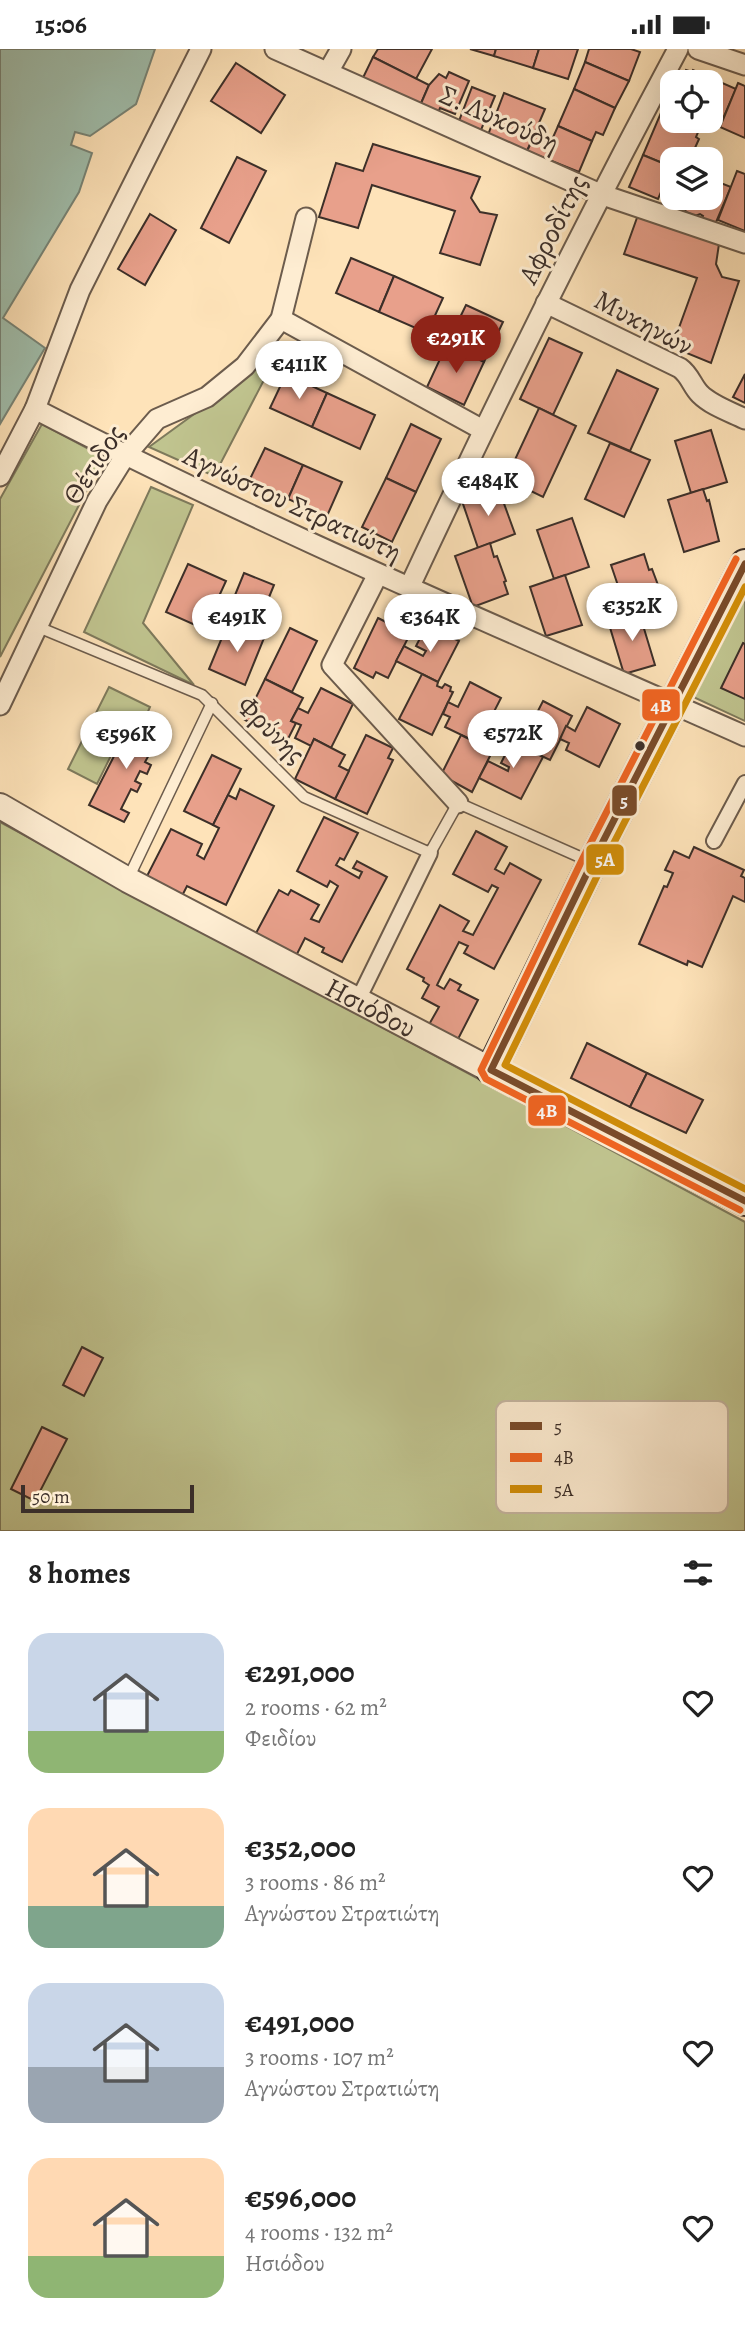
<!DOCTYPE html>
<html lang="en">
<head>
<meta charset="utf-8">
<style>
  :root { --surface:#fff; --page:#f6f6f6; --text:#222; --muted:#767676; --accent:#8f2418 }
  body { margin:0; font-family:Alegreya,serif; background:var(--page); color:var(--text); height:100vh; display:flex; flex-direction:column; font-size:26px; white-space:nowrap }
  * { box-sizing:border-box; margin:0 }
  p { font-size:23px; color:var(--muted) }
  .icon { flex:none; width:38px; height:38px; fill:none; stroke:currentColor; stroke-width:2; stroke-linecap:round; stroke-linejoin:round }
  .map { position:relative; height:1482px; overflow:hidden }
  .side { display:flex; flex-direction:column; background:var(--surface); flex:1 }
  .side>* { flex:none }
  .fabs { position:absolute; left:660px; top:21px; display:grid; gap:14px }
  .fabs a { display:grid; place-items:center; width:63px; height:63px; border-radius:14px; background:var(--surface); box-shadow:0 7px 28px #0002; font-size:35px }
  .scale { position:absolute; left:21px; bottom:18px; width:173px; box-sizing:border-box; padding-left:7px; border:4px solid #3c2f29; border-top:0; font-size:19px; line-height:24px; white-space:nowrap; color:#3c2f29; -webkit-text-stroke:5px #feedd2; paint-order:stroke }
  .price { position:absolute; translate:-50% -60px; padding:0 16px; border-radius:24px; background:#fff; color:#222; font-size:23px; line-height:46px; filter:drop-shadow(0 2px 4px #0008) }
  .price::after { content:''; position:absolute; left:50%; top:42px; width:21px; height:16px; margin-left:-10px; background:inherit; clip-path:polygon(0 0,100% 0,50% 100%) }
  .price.current { background:var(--accent); color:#fff }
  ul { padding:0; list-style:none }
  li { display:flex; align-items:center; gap:21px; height:175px; padding:0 28px }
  li span { display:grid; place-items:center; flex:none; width:196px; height:140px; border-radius:21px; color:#555 }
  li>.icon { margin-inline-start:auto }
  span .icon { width:84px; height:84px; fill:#fffc; stroke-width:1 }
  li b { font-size:30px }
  h2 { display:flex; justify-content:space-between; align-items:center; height:84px; padding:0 28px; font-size:30px }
  .status { display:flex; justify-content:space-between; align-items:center; height:49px; padding:0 35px; background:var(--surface); direction:ltr }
  .status svg { height:19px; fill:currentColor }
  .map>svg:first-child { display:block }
</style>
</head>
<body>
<div class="status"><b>15:06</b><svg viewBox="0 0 49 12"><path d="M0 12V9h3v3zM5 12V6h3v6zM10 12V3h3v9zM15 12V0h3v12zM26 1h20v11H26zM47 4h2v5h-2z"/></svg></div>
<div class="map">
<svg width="745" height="1482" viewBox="0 0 745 1482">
  <rect width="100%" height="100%" fill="#fee3b9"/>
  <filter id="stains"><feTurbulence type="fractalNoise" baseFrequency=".00286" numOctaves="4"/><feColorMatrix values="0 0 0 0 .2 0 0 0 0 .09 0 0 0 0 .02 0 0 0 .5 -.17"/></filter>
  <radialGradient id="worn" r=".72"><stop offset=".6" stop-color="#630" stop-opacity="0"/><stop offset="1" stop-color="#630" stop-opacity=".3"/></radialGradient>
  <g fill="#c0c48f" stroke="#7e7a5c" stroke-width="2">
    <path d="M278 304 214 427 149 398Z"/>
    <path d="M42 375 104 408 0 608V450Z"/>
    <path d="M151 438 193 456 143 574 194 636 84 583Z"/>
    <path d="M745 534V672L689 646Z"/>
    <path d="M109 638 150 658 143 674 130 668 97 735 68 720Z"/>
    <path d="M0 773 745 1173V1482H0Z"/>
  </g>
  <path fill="#a0beac" stroke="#788578" stroke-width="2" d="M0 0H155L136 55 90 87 75 83 71 96 92 104 79 143 3 269 45 299 0 375Z"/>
  <g fill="#e8a08b" stroke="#3c2f29" stroke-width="2">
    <path d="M378 0H432L416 30 373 8Z"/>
    <path d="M470 0H496L494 7Z"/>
    <path d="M496 0H539L533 19 494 7Z"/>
    <path d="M539 0H578L568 30 533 19Z"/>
    <path d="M589 0H631L640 3 629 32 585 13Z"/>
    <path d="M373 8 429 36 419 59 359 37Z"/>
    <path d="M585 13 629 32 615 59 574 40Z"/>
    <path d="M236 14 285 46 261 84 211 52Z"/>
    <path d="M686 21 692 23 693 21 736 40 722 72 710 67V33H681Z"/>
    <path d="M449 23 469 32 455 65 440 59 437 66 419 59 429 36 439 25 446 29Z"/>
    <path d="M738 34 745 37V89L720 78Z"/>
    <path d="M472 38 495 47 481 81 459 72Z"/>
    <path d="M574 40 615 59 603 86 596 83 592 92 558 77Z"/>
    <path d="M504 44 545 60 527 102 488 86Z"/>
    <path d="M663 59 672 63V72H692L701 76 696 88 699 90 690 110H672V118L643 106Z"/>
    <path d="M558 77 592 92 579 123 527 102 535 86 551 93Z"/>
    <path d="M373 95 480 128 471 149 480 163 497 166 480 216 440 204 455 162 372 136 358 179 319 168 336 114 363 122Z"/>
    <path d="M643 106 672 118V137L665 134 658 150 629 138Z"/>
    <path d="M237 108 266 122 229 194 201 179Z"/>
    <path d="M710 121 721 126 718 133 731 138 714 178 701 172 703 167 700 165 695 167 686 163 682 154 683 149H710Z"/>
    <path d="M737 122 745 125V182L718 171Z"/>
    <path d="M150 165 176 181 145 236 118 220Z"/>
    <path d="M638 166 719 195 716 215 722 228 739 232 711 314 672 298 697 229 624 205Z"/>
    <path d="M351 209 394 227 379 263 336 244Z"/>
    <path d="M394 227 443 249 427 284 379 263Z"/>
    <path d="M466 256 503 273 484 313 447 295Z"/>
    <path d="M549 289 582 304 553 366 520 350Z"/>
    <path d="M447 295 484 313 464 356 427 338Z"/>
    <path d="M617 321 658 340 630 402 588 384Z"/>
    <path d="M286 325 327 344 312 378 270 359Z"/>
    <path d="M745 325V354L733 348Z"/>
    <path d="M327 344 375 366 360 400 312 378Z"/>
    <path d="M539 359 576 377 543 448 506 430Z"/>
    <path d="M411 375 441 390 416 443 386 429Z"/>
    <path d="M711 381 727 433 691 444 675 392Z"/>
    <path d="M610 394 650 411 624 468 585 450Z"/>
    <path d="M265 399 303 416 288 450 249 432Z"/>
    <path d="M303 416 342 433 327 467 288 450Z"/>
    <path d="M386 429 416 443 392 493 362 478Z"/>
    <path d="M498 438 515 485 478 499 462 452Z"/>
    <path d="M703 440 707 452 709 451 719 492 684 503 668 451Z"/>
    <path d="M572 469 589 518 554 530 537 481Z"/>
    <path d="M490 494 494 508 497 507 506 532 504 533 508 545 473 558 455 507Z"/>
    <path d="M644 505 649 521 652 520 661 544 657 545 661 556 628 566 611 516Z"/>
    <path d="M188 515 226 532 204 580 166 563Z"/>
    <path d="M244 524 274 536 254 585 224 573Z"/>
    <path d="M565 526 582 576 546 587 530 538Z"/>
    <path d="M639 563 655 616 624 625 608 572Z"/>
    <path d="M378 569 410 585 388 629 376 623 373 629 354 619Z"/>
    <path d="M228 574 264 589 245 636 209 620Z"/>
    <path d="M427 576 459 592 438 633 396 612 404 597 423 607 426 602 416 597Z"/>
    <path d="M290 579 317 592 292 643 265 630Z"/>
    <path d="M743 594 745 595V650L721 639Z"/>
    <path d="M422 625 438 633 437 637 442 639 445 635 451 638 450 642 453 643 432 686 399 670Z"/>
    <path d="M265 630 303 649 291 672 296 674 287 692 245 671Z"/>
    <path d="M470 633 501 649 478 694 445 678 450 668 443 665 448 653 458 658Z"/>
    <path d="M321 639 353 655 331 699 314 690 311 697 295 689 301 676 291 672 298 659 308 664Z"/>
    <path d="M543 652 572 667 550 711 520 697Z"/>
    <path d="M587 658 620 675 599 718 566 701 569 694 560 690 566 677 575 682Z"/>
    <path d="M132 672 165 689 161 698 155 695 145 713 151 716 147 725 140 722 135 732 141 735 137 743 131 740 121 760 129 764 124 773 89 756Z"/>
    <path d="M366 686 393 699 388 709 393 711 367 765 335 750Z"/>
    <path d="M461 686 483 697 486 692 493 695 490 699 493 701 472 743 441 726Z"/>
    <path d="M314 690 345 706 339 717 349 722 335 750 295 730Z"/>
    <path d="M512 692 543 708 521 750 479 729 488 712 508 722 509 718 501 714Z"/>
    <path d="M212 706 241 720 213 776 184 762Z"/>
    <path d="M240 740 274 757 226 856 187 837 182 847 146 829 171 780 202 795 197 806 204 810 219 779 213 776 228 746 236 750Z"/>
    <path d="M324 768 358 784 344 811 340 809 336 816 359 829 362 823 353 819 357 812 387 828 342 913 322 903 324 899 305 889 296 907 255 886 279 841 288 846 291 841 319 856 311 870 319 873 338 837 330 832 327 838 297 822Z"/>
    <path d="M476 782 507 798 495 820 504 825 510 814 541 831 494 920 464 904 468 897 459 893 442 926 437 936 444 940 450 930 461 936 458 941 478 951 456 994 427 979 439 958 422 949 429 936 423 932 424 929 407 920 440 856 469 872 463 882 473 886 498 839 492 836 488 843 453 825Z"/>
    <path d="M694 798 744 821 741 827 745 829V853L733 847 702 918 688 912 687 916 639 895 664 837 667 838 673 824 665 821 674 802 689 809Z"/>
    <path d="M587 994 647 1024 630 1058 571 1029Z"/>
    <path d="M647 1024 703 1051 686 1084 630 1058Z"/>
    <path d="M82 1298 103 1309 84 1347 63 1336Z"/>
    <path d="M42 1378 67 1390 35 1452 11 1440Z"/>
  </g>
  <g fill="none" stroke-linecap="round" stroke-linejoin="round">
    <defs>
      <g id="service">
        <path d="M38 578 202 646 304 748 430 804 458 754 589 812"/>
        <path d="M128 830 212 654"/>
      </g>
      <g id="pedestrian">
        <path d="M714 792 745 734"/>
        <path d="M358 951 430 804"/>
      </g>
      <g id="minor">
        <path d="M275 0 600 145 745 194"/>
        <path d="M698 0 745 16"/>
        <path d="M328 23 341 0"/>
        <path d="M546 254 680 319C690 326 692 337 700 345 712 357 731 363 745 370"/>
        <path d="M281 270 483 381"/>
        <path d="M35 360C267 480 507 581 745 687"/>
        <path d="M0 427 35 360 80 241 201 0"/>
        <path d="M378 525 332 616 458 754"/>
        <path d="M409 539C494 357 583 177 678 0"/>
        <path d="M0 656 97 452 125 407 157 370 207 348 245 317 281 270 306 169"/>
      </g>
      <g id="tertiary">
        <path id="s1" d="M0 757 128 831 491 1021"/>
      </g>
      <path id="secondary" d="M745 515 592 814 491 1021 745 1152"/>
    </defs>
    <use href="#service" stroke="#6c5c4d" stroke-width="13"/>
    <use href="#pedestrian" stroke="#6c5c4d" stroke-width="18"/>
    <use href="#minor" stroke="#6c5c4d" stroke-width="23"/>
    <use href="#tertiary" stroke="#6c5c4d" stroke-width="28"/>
    <use href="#secondary" stroke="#3c2f29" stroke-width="32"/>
    <use href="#service" stroke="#feedd2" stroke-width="10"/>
    <use href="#pedestrian" stroke="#feedd2" stroke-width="14"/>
    <use href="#minor" stroke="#feedd2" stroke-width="19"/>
    <use href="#tertiary" stroke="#feedd2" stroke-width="24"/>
    <use href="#secondary" stroke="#feedd2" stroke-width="28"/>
    <defs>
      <path id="bus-1" d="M745 515 592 814 491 1021 745 1152"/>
      <path id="bus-2" d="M736 510 583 809 481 1021 486 1030 740 1161"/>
      <path id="bus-3" d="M745 538 601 819 505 1016 745 1140"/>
    </defs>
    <use href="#bus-1" stroke="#feedd2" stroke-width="12"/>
    <use href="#bus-2" stroke="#feedd2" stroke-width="12"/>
    <use href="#bus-3" stroke="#feedd2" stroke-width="12"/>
    <use href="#bus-1" stroke="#7a4b2a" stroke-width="7"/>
    <use href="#bus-2" stroke="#f26522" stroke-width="7"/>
    <use href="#bus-3" stroke="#d28e08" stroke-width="7"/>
  </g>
  <circle fill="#3c2f29" stroke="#feedd2" stroke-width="2.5" cx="640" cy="697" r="6"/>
  <g text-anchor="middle" stroke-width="6" stroke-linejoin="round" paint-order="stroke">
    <g font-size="28" fill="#3c2f29" stroke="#feedd2">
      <text transform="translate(500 69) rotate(24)" y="10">Σ. Λυκούδη</text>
      <text transform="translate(552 180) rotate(-63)" y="10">Αφροδίτης</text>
      <text transform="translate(644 273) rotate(28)" y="10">Μυκηνών</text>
      <text transform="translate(93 415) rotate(-57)" y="10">Θέτιδος</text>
      <text transform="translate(293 454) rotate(25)" y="10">Αγνώστου Στρατιώτη</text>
      <text transform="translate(272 680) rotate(45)" y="10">Φρύνης</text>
      <text dy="10" stroke="none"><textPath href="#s1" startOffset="422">Ησιόδου</textPath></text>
    </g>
  </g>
  <rect x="496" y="1352" width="232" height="112" rx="10" fill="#feedd2" stroke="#c4b49f" stroke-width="2"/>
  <rect x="510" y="1373" width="32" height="8" fill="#7a4b2a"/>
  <rect x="510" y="1404" width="32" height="9" fill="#f26522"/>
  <rect x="510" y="1436" width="32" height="8" fill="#d28e08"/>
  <g font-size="19" fill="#3c2f29">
    <text x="554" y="1384">5</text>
    <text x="554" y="1415">4Β</text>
    <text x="554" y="1447">5Α</text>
  </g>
  <g stroke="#feedd2" stroke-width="2.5">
    <rect x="641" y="639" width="40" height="34" rx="7" fill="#f26522"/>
    <rect x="611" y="735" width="27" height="33" rx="7" fill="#7a4b2a"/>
    <rect x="585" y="794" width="40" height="33" rx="7" fill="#d28e08"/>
    <rect x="527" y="1045" width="40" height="33" rx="7" fill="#f26522"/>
  </g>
  <g font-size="19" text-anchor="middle" font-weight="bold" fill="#fff">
    <text x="661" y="663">4Β</text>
    <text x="624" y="758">5</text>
    <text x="605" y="817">5Α</text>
    <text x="547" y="1068">4Β</text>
  </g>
  <rect width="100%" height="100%" filter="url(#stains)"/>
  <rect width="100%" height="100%" fill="url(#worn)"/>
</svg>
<div class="fabs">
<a><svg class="icon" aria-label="locate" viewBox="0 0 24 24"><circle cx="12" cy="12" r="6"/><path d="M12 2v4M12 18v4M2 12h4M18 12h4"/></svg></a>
<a><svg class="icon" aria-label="layers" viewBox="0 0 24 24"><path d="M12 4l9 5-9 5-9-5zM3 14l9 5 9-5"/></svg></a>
</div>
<div class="scale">50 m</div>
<b class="price current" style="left:456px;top:326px">€291K</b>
<b class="price" style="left:299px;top:352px">€411K</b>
<b class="price" style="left:488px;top:469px">€484K</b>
<b class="price" style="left:632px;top:594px">€352K</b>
<b class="price" style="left:237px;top:605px">€491K</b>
<b class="price" style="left:430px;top:605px">€364K</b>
<b class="price" style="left:513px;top:721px">€572K</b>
<b class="price" style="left:126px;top:722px">€596K</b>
</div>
<section class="side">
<h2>8 homes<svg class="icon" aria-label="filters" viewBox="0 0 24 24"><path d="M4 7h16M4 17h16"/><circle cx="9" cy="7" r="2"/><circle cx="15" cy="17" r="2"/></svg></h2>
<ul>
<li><span style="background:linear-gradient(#c9d6e8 70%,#8fb573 0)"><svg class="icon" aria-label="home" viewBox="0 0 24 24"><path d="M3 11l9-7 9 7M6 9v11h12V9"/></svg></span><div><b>€291,000</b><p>2 rooms · 62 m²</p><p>Φειδίου</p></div><svg class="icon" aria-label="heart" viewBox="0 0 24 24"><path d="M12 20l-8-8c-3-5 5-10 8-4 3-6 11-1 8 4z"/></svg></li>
<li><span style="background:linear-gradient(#ffd9b3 70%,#7fa58c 0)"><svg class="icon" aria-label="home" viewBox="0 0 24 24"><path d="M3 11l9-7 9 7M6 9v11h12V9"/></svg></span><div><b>€352,000</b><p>3 rooms · 86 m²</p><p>Αγνώστου Στρατιώτη</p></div><svg class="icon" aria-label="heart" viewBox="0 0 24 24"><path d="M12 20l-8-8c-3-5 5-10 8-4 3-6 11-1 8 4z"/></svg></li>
<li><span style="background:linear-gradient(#c9d6e8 60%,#9aa5b1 0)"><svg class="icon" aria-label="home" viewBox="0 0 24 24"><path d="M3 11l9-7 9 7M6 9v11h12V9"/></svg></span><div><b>€491,000</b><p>3 rooms · 107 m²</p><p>Αγνώστου Στρατιώτη</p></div><svg class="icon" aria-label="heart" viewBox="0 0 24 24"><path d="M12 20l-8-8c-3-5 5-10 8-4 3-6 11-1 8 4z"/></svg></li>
<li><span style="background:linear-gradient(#ffd9b3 70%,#8fb573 0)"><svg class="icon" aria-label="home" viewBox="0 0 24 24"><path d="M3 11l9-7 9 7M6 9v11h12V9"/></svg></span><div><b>€596,000</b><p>4 rooms · 132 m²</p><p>Ησιόδου</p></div><svg class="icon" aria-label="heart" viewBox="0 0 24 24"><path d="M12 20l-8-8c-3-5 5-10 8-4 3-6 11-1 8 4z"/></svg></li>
</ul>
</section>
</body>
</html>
